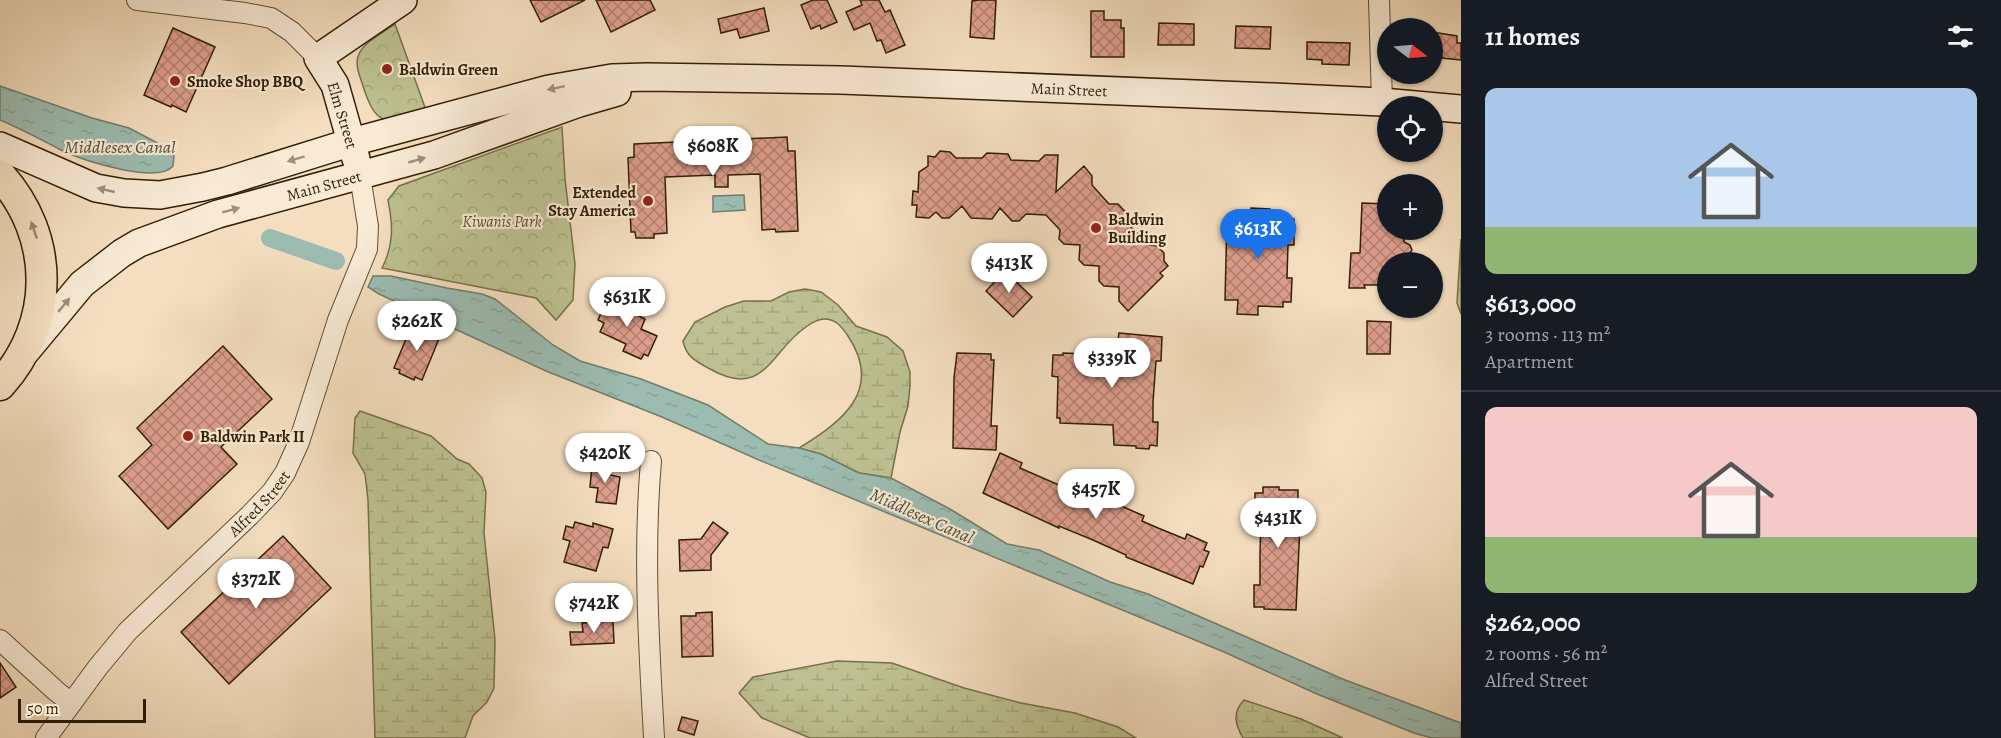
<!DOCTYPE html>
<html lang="en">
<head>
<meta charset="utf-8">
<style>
  :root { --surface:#171b24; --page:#20242c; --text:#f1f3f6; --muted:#9ea1a6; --line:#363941; --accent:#1a73e8 }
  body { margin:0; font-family:Alegreya,serif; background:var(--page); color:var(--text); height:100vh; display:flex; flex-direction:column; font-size:22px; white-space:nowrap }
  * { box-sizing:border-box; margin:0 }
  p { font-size:20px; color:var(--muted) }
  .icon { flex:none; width:33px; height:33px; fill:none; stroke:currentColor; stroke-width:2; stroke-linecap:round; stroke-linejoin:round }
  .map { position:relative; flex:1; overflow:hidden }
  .drawer { display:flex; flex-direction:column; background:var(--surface); width:540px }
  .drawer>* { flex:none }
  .needle { width:39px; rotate:106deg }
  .controls { position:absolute; left:1377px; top:18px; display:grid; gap:12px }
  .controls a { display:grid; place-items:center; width:66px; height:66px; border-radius:50%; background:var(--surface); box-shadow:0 2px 4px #0004; font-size:30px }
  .scale { position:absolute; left:18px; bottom:15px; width:128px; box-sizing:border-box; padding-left:6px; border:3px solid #321f03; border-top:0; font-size:16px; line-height:21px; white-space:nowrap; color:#321f03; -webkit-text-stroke:4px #f8ead5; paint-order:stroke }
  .price { position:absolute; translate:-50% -51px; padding:0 14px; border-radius:21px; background:#fff; color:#222; font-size:20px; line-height:39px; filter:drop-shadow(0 2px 3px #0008) }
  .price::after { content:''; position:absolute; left:50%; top:36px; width:18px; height:14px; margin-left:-9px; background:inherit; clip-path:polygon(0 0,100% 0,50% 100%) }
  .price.selected { background:var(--accent); color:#fff }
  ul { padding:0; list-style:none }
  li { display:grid; align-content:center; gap:12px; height:318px; padding:0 24px }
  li+li { border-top:2px solid var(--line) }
  li span { display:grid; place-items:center; height:186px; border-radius:12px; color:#555 }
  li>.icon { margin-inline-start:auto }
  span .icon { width:108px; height:108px; fill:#fffc; stroke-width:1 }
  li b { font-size:26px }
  h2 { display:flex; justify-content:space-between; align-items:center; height:72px; padding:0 24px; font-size:26px }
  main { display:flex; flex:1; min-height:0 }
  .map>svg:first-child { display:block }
</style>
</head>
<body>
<main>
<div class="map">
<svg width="1461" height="738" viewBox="0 0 1461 738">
  <defs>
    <pattern id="wetland-marsh" width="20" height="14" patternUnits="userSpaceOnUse" patternTransform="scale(1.5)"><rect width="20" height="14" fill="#bdc191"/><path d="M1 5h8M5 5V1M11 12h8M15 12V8" fill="none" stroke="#a3a57b"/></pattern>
    <pattern id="park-crowns" width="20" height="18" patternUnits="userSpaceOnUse" patternTransform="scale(1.5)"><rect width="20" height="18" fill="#bdc191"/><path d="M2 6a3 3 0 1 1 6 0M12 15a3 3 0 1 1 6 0" fill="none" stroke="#a3a57b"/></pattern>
    <pattern id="water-ripples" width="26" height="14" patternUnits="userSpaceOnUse" patternTransform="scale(1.5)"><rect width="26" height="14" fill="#9cbcb1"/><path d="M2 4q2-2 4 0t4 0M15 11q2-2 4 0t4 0" fill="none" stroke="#87a197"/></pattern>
    <pattern id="building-cross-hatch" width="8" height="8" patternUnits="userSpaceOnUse" patternTransform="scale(1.5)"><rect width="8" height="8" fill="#dd9e8d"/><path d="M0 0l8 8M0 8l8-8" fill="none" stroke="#b48071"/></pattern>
  </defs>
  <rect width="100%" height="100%" fill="#f4debf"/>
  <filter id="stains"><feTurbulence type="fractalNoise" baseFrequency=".00333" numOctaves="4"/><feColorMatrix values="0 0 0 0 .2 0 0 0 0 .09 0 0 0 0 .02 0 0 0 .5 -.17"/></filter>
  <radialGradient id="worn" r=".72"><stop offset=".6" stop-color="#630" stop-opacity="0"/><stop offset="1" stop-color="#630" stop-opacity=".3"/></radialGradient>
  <g fill="url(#wetland-marsh)" stroke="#78704a" stroke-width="1.5">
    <path d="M805 289 821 292 838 305 856 326 887 337 903 351 910 372V386L908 406 900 432 891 478 859 473 821 454 799 448C842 422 884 390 848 336 842 327 835 318 823 319 816 320 811 323 806 327 770 351 765 400 710 369 697 362 686 357 683 341L695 322 725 307 744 301H771L789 292Z"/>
    <path d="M360 411 431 436 457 459 469 464 482 478 486 492 484 533 495 640 494 688 487 702 473 716 465 738H375L368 500 365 474 353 453 355 418Z"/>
    <path d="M837 661 892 663 964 688 1021 703 1075 713 1118 727 1136 738H810L762 718 739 693 753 677Z"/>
    <path d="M1244 700 1301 719 1343 738H1243C1235 724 1232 713 1244 700Z"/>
  </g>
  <g fill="url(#park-crowns)" stroke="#78704a" stroke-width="1.5">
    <path d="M395 24 427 113C387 122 377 130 363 86 360 76 354 65 359 54 364 42 384 32 395 24Z"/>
    <path d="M562 127 565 179 575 264 573 300 556 320 536 298 382 268C394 245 393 225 388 200L399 186Z"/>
    <path d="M1461 239V314L1457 303Z"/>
  </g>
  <g fill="url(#water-ripples)" stroke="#727d6b" stroke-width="1.5">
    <path d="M0 86 92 118 129 128 171 150 174 156 173 166C157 185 83 160 63 151 42 140 21 129 0 120Z"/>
    <path d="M744 195 745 210 713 212V196Z"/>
    <path d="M373 276H391L447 288 482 294 495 299 553 345 580 361 641 379 708 405 768 444 799 448 821 454 859 473 891 478 950 509 1007 544 1039 550 1110 582 1148 594 1345 680 1461 723V738H1432L1414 733 1317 694 1224 652 759 460 662 417 546 371 379 294 368 287Z"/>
  </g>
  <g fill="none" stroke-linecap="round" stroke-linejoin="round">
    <path stroke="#9cbcb1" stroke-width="18" d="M270 238 336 261"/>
  </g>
  <g fill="url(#building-cross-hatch)" stroke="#321f03" stroke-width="1.5">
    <path d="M530 0H585L541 22Z"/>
    <path d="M596 0H650L655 10 611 32Z"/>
    <path d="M813 0H827L837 22 821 29 820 25 811 29 801 5Z"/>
    <path d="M860 0H879L885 12 890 10 905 45 886 53 881 40 877 41 870 23 854 30 846 12 862 5Z"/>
    <path d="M979 0H996L994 39 970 37 972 1Z"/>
    <path d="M764 8 769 31 740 38 737 29 721 33 718 19Z"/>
    <path d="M1091 11H1104V20H1121V28H1124V57H1091Z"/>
    <path d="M1159 23 1194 24V45H1158Z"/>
    <path d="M1236 26 1271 27 1270 49 1235 48Z"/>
    <path d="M173 28 215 47 186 112 172 105 171 107 144 95Z"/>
    <path d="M1432 32 1457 36V43H1461V60L1432 57Z"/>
    <path d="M1307 42 1350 43 1349 65 1322 64V60L1307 59Z"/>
    <path d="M724 135V140L787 137 788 151H795L798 231 776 232 775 229 762 230 760 174 728 175V187H715V175L665 177 667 233 654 234V238H636L635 232H631L628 158 634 157V144L698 141 697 136Z"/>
    <path d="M940 151 950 152 956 158H982L987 153 1008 154 1011 160 1039 161 1045 155H1058L1056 192 1084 166 1092 176V185L1109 204H1118L1132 219 1130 226 1149 245 1157 246 1164 253V261L1168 266 1160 273 1163 276 1128 311 1119 301V287L1104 286 1099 281V266L1084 265 1079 260 1080 245 1064 244 1059 239 1060 230 1046 215 1026 214 1019 221H1012L1000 208 992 219 971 218 962 206 949 218H942L936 212 929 218 916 217 917 205H912L913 191 918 192 919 172 928 166V156L935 157Z"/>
    <path d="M1362 203 1388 204V230H1405L1404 242 1410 245 1412 250 1407 257V262H1388V285H1364L1365 288H1349L1351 253H1360Z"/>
    <path d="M1251 208 1270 209V213L1287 214 1286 219H1294V245H1288L1287 278H1292L1291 302H1283V307L1258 306V315L1237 314 1238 300H1225L1227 217H1235V212L1251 213Z"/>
    <path d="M1005 271 1032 297 1013 317 986 291Z"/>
    <path d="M616 297 643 309 639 316 645 319 641 329 657 336 648 356 644 354 641 359 623 351 626 344 600 332 604 323 598 320 605 304 612 307Z"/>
    <path d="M1367 321 1391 322 1390 354H1367Z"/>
    <path d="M413 322 441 334 422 380 415 377 414 380 399 373 400 370 394 368Z"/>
    <path d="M1119 333 1162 337 1161 361H1156L1153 402V422H1158L1157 446 1150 445 1149 449 1136 448V446L1114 445 1113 425 1060 423V418H1057L1058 377 1052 376 1053 355H1063V353L1116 355Z"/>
    <path d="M223 346 272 399 221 447 237 464 168 529 119 476 152 445 137 428Z"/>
    <path d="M957 353 991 354V360H994L991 426H997L996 450 953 448 954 378Z"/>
    <path d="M1000 453 1022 463 1020 468 1084 496 1087 491 1144 516 1142 521 1158 528 1185 539 1187 534 1207 543 1204 550 1209 552 1203 567 1200 566 1193 584 1126 557V555L1093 540 1059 526V528L983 493Z"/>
    <path d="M592 465 611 467 610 475 620 477 616 504 596 502 598 488 590 487Z"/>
    <path d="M1263 487H1279V490H1298V526H1300L1296 610 1264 609V607H1254V585H1260V554L1261 515H1255V493H1263Z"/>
    <path d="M575 522 593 527V523L613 529 608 548 603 547 596 571 564 562 570 541 563 539 566 526 573 528Z"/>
    <path d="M713 522 728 533 711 555V570L680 571 679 540 701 539Z"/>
    <path d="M283 536 331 588 229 684 181 632Z"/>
    <path d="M712 612 713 656 682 657 681 616H696V613Z"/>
    <path d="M613 621 614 643 571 645 570 632H583L582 623Z"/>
    <path d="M0 663 16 687 0 698Z"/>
    <path d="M682 717 698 721 694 735 678 730Z"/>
  </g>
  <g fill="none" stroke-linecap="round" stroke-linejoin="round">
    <defs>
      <g id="street">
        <path d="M137 0 245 13 271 18 292 32 318 58"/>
        <path d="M1379 0 1382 102"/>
        <path d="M651 461C643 554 649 645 654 738"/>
        <path d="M0 640 56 691 71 703"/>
        <path id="s1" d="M46 738 98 667 128 631 250 515 272 492 285 473 299 442 338 320 367 249 368 226 360 176"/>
      </g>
      <g id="secondary">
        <path id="s2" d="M0 146 96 188 124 193 160 195 203 187 227 181 352 142 549 89 612 78 647 77 841 80 1273 97 1382 102 1461 109"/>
        <path d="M356 159 335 85 318 58 403 0"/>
        <path id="s3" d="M27 350 82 284 122 253 139 243 218 214 434 155 579 103 617 92"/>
      </g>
      <path id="primary" d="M0 175C55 236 56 323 0 385"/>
    </defs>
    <use href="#street" stroke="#624f32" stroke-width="22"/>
    <use href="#secondary" stroke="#321f03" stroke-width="30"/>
    <use href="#primary" stroke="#321f03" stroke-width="33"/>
    <use href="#street" stroke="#f8ead5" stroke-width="20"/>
    <use href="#secondary" stroke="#f8ead5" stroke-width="27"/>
    <use href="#primary" stroke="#f4debf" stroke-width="30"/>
  </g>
  <defs><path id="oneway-solid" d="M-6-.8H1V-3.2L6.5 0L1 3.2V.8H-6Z" transform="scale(1.5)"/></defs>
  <g fill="#9f8f76">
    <use href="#oneway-solid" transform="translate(556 88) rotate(168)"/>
    <use href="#oneway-solid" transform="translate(296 159) rotate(163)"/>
    <use href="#oneway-solid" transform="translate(417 160) rotate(-16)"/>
    <use href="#oneway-solid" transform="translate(106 190) rotate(-167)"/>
    <use href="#oneway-solid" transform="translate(231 210) rotate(-15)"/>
    <use href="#oneway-solid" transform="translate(64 305) rotate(-50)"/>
  </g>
  <use fill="#9d886a" href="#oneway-solid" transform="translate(34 230) rotate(-109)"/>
  <g fill="#8f2418" stroke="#f8ead5" stroke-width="2">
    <circle cx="387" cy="69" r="6"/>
    <circle cx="175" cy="81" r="6"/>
    <circle cx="648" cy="201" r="6"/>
    <circle cx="1096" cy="228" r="6"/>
    <circle cx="188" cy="436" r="6"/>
  </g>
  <g text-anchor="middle" stroke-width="4.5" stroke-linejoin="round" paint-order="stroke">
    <g font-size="16" font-weight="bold" fill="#321f03" stroke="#f8ead5" text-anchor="start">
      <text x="399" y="75">Baldwin Green</text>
      <text x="187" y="87">Smoke Shop BBQ</text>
      <text x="636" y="198" text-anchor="end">Extended<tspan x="636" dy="18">Stay America</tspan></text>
      <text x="1108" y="225">Baldwin<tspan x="1108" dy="18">Building</tspan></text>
      <text x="200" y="442">Baldwin Park II</text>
    </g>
    <g font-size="16" fill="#321f03" stroke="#f8ead5">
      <text dy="6" stroke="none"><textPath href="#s2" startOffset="1094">Main Street</textPath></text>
      <text transform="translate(343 115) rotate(73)" y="6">Elm Street</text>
      <text dy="6" stroke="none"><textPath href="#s3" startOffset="350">Main Street</textPath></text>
      <text dy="6" stroke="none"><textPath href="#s1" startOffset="318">Alfred Street</textPath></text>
    </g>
    <g font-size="16" font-style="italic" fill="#5c502e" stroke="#f8ead5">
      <text x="502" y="227">Kiwanis Park</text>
    </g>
    <g font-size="18" font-style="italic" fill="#524e37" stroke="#f8ead5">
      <text x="120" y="153">Middlesex Canal</text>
      <text transform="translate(922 516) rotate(24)" y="6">Middlesex Canal</text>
    </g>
  </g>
  <rect width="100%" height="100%" filter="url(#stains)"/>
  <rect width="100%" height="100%" fill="url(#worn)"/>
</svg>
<div class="controls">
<a><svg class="needle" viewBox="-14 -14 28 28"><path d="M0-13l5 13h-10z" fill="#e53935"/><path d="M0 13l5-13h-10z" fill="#9ea1a6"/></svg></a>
<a><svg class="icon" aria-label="locate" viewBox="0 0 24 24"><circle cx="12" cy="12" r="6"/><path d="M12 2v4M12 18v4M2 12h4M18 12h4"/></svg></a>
<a>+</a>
<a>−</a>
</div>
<div class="scale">50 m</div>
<b class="price" style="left:713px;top:177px">$608K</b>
<b class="price selected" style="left:1258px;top:260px">$613K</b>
<b class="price" style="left:1009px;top:294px">$413K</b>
<b class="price" style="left:627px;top:328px">$631K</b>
<b class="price" style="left:417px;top:352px">$262K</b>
<b class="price" style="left:1112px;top:389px">$339K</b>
<b class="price" style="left:605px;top:484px">$420K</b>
<b class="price" style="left:1096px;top:520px">$457K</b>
<b class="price" style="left:1278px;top:549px">$431K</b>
<b class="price" style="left:256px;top:610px">$372K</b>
<b class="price" style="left:594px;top:634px">$742K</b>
</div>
<section class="drawer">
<h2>11 homes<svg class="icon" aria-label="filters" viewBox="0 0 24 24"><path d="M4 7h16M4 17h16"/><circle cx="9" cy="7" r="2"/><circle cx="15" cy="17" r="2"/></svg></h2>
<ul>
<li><span style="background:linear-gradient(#a9c7e8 75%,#8fb573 0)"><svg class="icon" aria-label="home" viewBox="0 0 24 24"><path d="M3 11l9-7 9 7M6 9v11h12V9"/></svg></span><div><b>$613,000</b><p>3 rooms · 113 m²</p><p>Apartment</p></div></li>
<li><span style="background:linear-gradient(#f6c9c9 70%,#8fb573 0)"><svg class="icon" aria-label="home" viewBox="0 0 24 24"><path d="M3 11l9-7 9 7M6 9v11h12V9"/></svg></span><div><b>$262,000</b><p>2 rooms · 56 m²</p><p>Alfred Street</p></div></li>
</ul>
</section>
</main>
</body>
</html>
